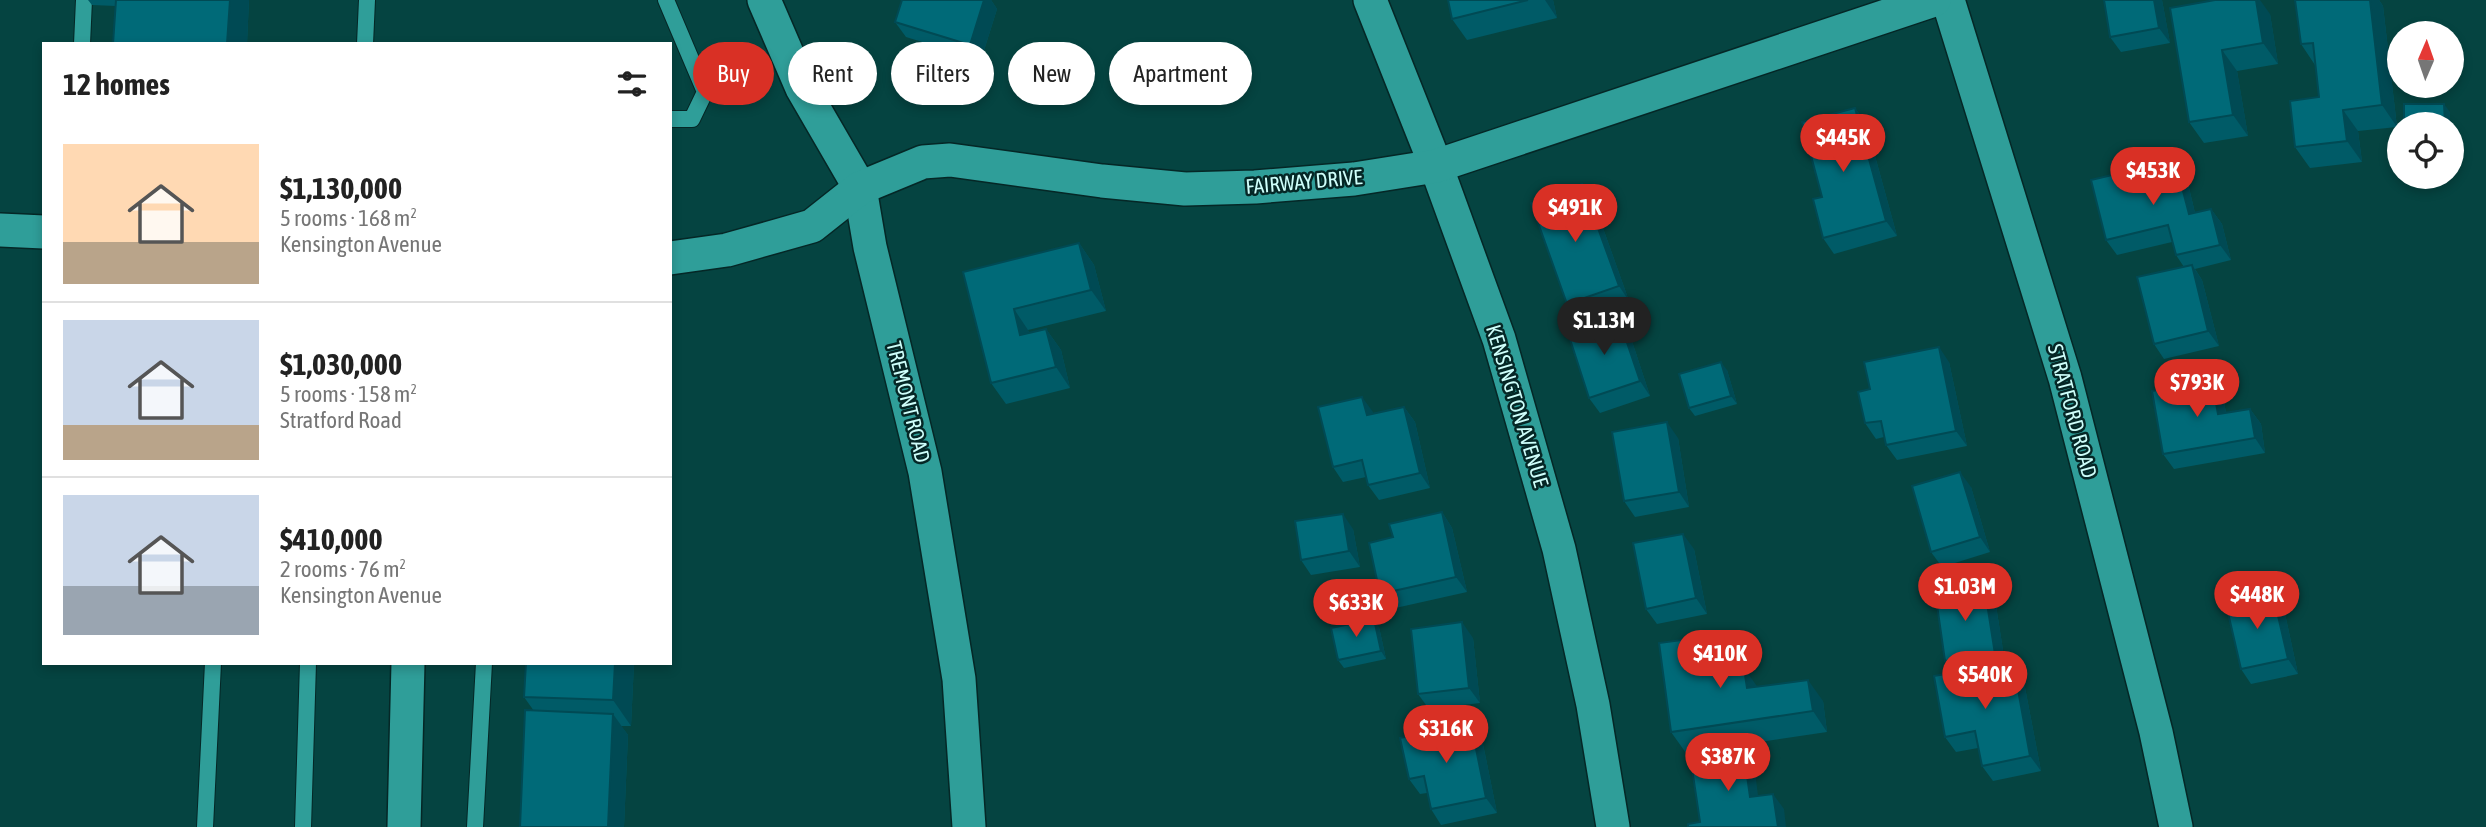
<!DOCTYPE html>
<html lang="en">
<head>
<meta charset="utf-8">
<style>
  :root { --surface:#fff; --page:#f6f6f6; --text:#222; --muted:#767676; --line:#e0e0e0; --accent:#d93025 }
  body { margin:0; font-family:"Asap Condensed",sans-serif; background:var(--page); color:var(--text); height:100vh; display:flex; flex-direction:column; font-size:26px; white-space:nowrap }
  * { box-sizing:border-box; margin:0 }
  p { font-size:23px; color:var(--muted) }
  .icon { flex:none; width:38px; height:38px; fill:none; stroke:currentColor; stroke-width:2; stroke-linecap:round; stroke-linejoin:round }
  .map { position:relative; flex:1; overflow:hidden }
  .sheet { position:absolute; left:42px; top:42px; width:630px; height:623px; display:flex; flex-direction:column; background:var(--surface); border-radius:0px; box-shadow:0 4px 10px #0003 }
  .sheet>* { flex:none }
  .top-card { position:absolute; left:693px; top:42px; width:665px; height:63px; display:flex; gap:14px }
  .needle { width:46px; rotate:2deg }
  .tools { position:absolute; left:2387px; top:21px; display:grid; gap:14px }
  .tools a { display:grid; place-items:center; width:77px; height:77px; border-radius:50%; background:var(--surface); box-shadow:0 4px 10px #0003; font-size:35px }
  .price { position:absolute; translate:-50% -60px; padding:0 16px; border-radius:24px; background:var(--accent); color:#fff; font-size:23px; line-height:46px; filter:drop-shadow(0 2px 4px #0008) }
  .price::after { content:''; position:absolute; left:50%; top:42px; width:21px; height:16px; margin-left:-10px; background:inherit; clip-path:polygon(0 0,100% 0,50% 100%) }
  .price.selected { background:#222; color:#fff }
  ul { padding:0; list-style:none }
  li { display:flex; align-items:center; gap:21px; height:175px; padding:0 21px }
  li+li { border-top:2px solid var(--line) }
  li span { display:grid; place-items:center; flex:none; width:196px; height:140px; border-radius:0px; color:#555 }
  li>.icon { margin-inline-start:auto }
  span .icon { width:84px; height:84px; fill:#fffc; stroke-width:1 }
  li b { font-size:30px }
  h2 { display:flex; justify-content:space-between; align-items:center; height:84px; padding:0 21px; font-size:30px }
  .pill { padding:0 24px; border-radius:32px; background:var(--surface); box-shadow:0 4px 10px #0003; font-size:24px; line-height:63px }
  .pill.selected { background:var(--accent); color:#fff }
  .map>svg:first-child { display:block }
</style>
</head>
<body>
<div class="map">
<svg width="2486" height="827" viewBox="0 0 2486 827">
  <rect width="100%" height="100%" fill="#054441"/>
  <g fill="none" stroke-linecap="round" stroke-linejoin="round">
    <defs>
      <g id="lane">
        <path d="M666 0 705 92 692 119H670"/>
        <path d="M82 44 84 0"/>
        <path d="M365 44 367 0"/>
        <path d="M205 827 213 663"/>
        <path d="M303 827 308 663"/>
        <path d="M475 827 484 663"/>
      </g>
      <g id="street">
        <path d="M764 0 802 88 860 188 870 247 925 472 959 679 969 827"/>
        <path d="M1370 0 1436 166 1499 339 1559 549 1593 705 1613 827"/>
        <path d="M1948 0 2065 378 2156 732 2176 827"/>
        <path d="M0 230 44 232"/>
        <path d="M670 258 727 250 812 226 860 188 923 162 950 160 1102 181 1185 189 1255 187 1354 179 1436 166 1934 0"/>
        <path d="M404 827 408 663"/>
      </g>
    </defs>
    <use href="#lane" stroke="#052726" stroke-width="18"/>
    <use href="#street" stroke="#052726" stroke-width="36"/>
    <use href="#lane" stroke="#2f9e99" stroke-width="16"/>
    <use href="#street" stroke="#2f9e99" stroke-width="33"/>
  </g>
  <g fill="#005b67">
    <path d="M88 0H249L247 44H113L116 6 92 5Z"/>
    <path d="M902 0H991L997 9 981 60 906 37 895 22Z"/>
    <path d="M1448 0H1553L1557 18 1467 40 1452 19Z"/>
    <path d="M2104 0H2162L2170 43 2121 52 2110 37Z"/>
    <path d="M2295 0H2379L2383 6 2397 127 2358 131 2362 162 2310 168 2295 147 2319 97 2315 65 2301 44Z"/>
    <path d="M2170 8 2270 14 2278 64 2237 71 2248 136 2204 143 2189 122Z"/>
    <path d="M1855 108 1866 123 1897 236 1834 254 1823 238 1822 197Z"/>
    <path d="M2175 160 2186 175 2195 213 2211 209 2222 224 2231 260 2195 269 2202 280 2219 346 2164 359 2154 344 2184 267 2176 255 2172 242 2117 255 2106 240Z"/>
    <path d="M1593 200 1629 301 1577 320 1567 304Z"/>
    <path d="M1079 243 1094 265 1106 311 1028 330 1029 333 1046 329 1061 350 1070 388 1006 404 991 383 963 272Z"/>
    <path d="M1629 332 1650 396 1600 413 1589 398Z"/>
    <path d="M1949 362 1967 446 1897 460 1886 445 1884 437 1876 439 1865 423 1870 389Z"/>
    <path d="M1727 370 1737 404 1695 416 1689 408Z"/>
    <path d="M2223 396 2226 413 2250 409 2261 424 2265 453 2174 469 2163 454Z"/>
    <path d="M1404 407 1415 422 1430 488 1379 500 1368 485 1366 477 1343 482 1333 467 1373 412V414Z"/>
    <path d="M1678 438 1689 507 1635 517 1624 501Z"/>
    <path d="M1971 487 1990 552 1942 567 1931 552Z"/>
    <path d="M1442 512 1452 528 1467 592 1391 609 1380 594 1393 537Z"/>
    <path d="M1353 529 1360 567 1311 575 1301 560Z"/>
    <path d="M1694 549 1707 614 1657 624 1646 609Z"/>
    <path d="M2273 594 2284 609 2298 674 2251 684 2241 669Z"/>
    <path d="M1995 599 2005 663 2013 662 2023 677 2041 771 1993 781 1982 766 1978 748 1956 752 1945 737 1954 673 1945 661Z"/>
    <path d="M1379 627 1386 659 1344 668 1338 660Z"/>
    <path d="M1473 638 1480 703 1429 709 1418 694Z"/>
    <path d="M1727 657 1728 670 1757 687 1823 701 1827 732 1686 753 1671 732Z"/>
    <path d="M526 663H634L631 726H621L628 735 624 827H520L534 711 524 697Z"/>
    <path d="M1482 739 1497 813 1441 825 1431 809 1427 793 1420 794 1409 779Z"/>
  </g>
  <g fill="#004a54">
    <path d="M230 0H249L247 44H227Z"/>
    <path d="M984 0H991L997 9 981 60 970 45Z"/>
    <path d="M1545 0H1553L1557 18Z"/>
    <path d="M2154 0H2162L2170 43 2159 28Z"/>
    <path d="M2256 0H2260L2270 14 2278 64 2263 43Z"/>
    <path d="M2370 0H2379L2383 6 2397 127 2382 105Z"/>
    <path d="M2222 50 2237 71 2248 136 2233 115Z"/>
    <path d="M2444 104 2450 112V124H2445Z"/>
    <path d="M1855 108 1866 123 1897 236 1886 221Z"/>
    <path d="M2343 110 2358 131 2362 162 2347 141Z"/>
    <path d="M2175 160 2186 175 2199 230 2189 214Z"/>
    <path d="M1582 184 1593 200 1629 301 1619 286Z"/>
    <path d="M2211 209 2222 224 2231 260 2220 245Z"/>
    <path d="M1079 243 1094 265 1106 311 1091 290Z"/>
    <path d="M2192 265 2202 280 2219 346 2208 331Z"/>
    <path d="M1014 309 1028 330 1035 356 1020 335Z"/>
    <path d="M1618 316 1629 332 1650 396 1640 381Z"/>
    <path d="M1046 329 1061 350 1070 388 1056 367Z"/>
    <path d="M1939 347 1949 362 1967 446 1956 431Z"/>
    <path d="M1721 362 1727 370 1737 404 1731 396Z"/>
    <path d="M2212 381 2223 396 2229 430 2218 414Z"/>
    <path d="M1362 397 1373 412 1377 431 1367 415Z"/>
    <path d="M1404 407 1415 422 1430 488 1420 473Z"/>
    <path d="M2250 409 2261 424 2265 453 2255 438Z"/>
    <path d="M1667 422 1678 438 1689 507 1679 492Z"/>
    <path d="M1960 472 1971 487 1990 552 1980 537Z"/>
    <path d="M1442 512 1452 528 1467 592 1456 577Z"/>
    <path d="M1343 514 1353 529 1360 567 1349 551Z"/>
    <path d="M1683 534 1694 549 1707 614 1696 598Z"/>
    <path d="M1984 584 1995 599 2006 669 1995 654Z"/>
    <path d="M2273 594 2284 609 2298 674 2288 659Z"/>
    <path d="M1374 619 1379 627 1386 659 1381 651Z"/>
    <path d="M1462 622 1473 638 1480 703 1469 688Z"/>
    <path d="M1712 636 1727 657 1732 693 1717 672Z"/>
    <path d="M2013 662 2023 677 2041 771 2030 756Z"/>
    <path d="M615 663H634L631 726 613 700Z"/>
    <path d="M1744 668 1759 689 1747 688Z"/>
    <path d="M1808 680 1823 701 1827 732 1813 711Z"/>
    <path d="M613 714 628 735 624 827H608Z"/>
    <path d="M1471 724 1482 739 1497 813 1486 798Z"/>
    <path d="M1743 747 1754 763 1760 812 1750 797Z"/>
    <path d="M1773 794 1784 809 1786 827H1778Z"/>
  </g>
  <g fill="#006a78" stroke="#004a54" stroke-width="2">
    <path d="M116 0H230L227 44H113Z"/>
    <path d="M902 0H984L970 45 895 22Z"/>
    <path d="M1448 0H1528L1452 19Z"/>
    <path d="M2104 0H2154L2159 28 2110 37Z"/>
    <path d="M2215 0H2256L2263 43 2222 50 2233 115 2189 122 2170 8Z"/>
    <path d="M2295 0H2370L2382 105 2343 110 2347 141 2295 147 2290 101 2319 97 2313 43 2301 44Z"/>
    <path d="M2404 104H2444L2445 124H2404Z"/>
    <path d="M1855 108 1886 221 1823 238 1813 199 1822 197 1802 122Z"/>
    <path d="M2175 160 2189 214 2211 209 2220 245 2176 255 2168 225 2106 240 2091 180Z"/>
    <path d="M1582 184 1619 286 1567 304 1531 203Z"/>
    <path d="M1079 243 1091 290 1014 309 1020 335 1046 329 1056 367 991 383 963 272Z"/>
    <path d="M2192 265 2208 331 2154 344 2137 277Z"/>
    <path d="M1618 316 1640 381 1589 398 1568 333Z"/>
    <path d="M1939 347 1956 431 1886 445 1881 421 1865 423 1858 392 1870 389 1864 362Z"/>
    <path d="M1721 362 1731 396 1689 408 1679 374Z"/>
    <path d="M2212 381 2218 414 2250 409 2255 438 2163 454 2152 391Z"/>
    <path d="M1362 397 1367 415 1404 407 1420 473 1368 485 1362 460 1333 467 1318 407Z"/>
    <path d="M1667 422 1679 492 1624 501 1612 432Z"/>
    <path d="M1960 472 1980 537 1931 552 1912 486Z"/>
    <path d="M1442 512 1456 577 1380 594 1369 543 1393 537 1389 524Z"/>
    <path d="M1343 514 1349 551 1301 560 1295 521Z"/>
    <path d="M1683 534 1696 598 1646 609 1633 543Z"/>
    <path d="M1984 584 1995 654 1945 661 1935 591Z"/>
    <path d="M2273 594 2288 659 2241 669 2226 604Z"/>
    <path d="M1374 619 1381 651 1338 660 1331 628Z"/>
    <path d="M1462 622 1469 688 1418 694 1411 629Z"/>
    <path d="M1712 636 1717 672 1744 668 1747 688 1808 680 1813 711 1671 732 1659 643Z"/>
    <path d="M2013 662 2030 756 1982 766 1975 731 1945 737 1934 676Z"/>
    <path d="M526 663H615L613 700 524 697Z"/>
    <path d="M525 710 613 714 608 827H520Z"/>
    <path d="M1471 724 1486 798 1431 809 1424 776 1409 779 1400 738Z"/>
    <path d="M1743 747 1750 797 1773 794 1778 827H1688V824L1700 822 1690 755Z"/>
  </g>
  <g text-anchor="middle" stroke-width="5" stroke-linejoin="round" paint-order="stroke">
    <g font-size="21" fill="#cffffb" stroke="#052726">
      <text transform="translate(1304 182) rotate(-5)" y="7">FAIRWAY DRIVE</text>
      <text transform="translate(908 402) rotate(76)" y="7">TREMONT ROAD</text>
      <text transform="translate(1517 406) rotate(73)" y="7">KENSINGTON AVENUE</text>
      <text transform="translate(2072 411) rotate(75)" y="7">STRATFORD ROAD</text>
    </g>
  </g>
</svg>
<div class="tools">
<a><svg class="needle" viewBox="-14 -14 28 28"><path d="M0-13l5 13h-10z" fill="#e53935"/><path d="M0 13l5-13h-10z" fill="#767676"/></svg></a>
<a><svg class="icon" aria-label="locate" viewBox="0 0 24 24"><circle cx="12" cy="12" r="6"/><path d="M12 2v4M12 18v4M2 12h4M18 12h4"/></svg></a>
</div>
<b class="price" style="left:1843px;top:174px">$445K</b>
<b class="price" style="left:2153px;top:207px">$453K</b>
<b class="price" style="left:1575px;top:244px">$491K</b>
<b class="price selected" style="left:1604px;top:357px">$1.13M</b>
<b class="price" style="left:2197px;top:419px">$793K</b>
<b class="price" style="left:1965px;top:623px">$1.03M</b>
<b class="price" style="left:2257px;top:631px">$448K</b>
<b class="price" style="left:1356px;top:639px">$633K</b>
<b class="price" style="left:1720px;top:690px">$410K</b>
<b class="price" style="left:1985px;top:711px">$540K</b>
<b class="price" style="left:1446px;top:765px">$316K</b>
<b class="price" style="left:1728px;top:793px">$387K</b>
<div class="top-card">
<a class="pill selected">Buy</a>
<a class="pill">Rent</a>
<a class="pill">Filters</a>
<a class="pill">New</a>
<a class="pill">Apartment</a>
</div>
<section class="sheet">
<h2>12 homes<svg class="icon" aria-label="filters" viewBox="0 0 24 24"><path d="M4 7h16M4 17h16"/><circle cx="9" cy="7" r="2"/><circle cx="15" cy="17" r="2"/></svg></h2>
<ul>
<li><span style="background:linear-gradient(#ffd9b3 70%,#b9a48a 0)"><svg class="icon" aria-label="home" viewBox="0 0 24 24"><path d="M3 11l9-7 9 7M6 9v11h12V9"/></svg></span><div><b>$1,130,000</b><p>5 rooms · 168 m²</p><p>Kensington Avenue</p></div></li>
<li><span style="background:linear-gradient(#c9d6e8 75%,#b9a48a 0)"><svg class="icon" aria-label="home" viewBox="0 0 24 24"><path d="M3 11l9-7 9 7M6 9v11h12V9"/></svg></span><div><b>$1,030,000</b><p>5 rooms · 158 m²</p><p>Stratford Road</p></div></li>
<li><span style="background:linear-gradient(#c9d6e8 65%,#9aa5b1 0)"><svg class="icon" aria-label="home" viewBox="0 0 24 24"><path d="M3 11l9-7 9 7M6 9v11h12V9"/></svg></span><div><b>$410,000</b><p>2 rooms · 76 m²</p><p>Kensington Avenue</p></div></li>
</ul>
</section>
</div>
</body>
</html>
